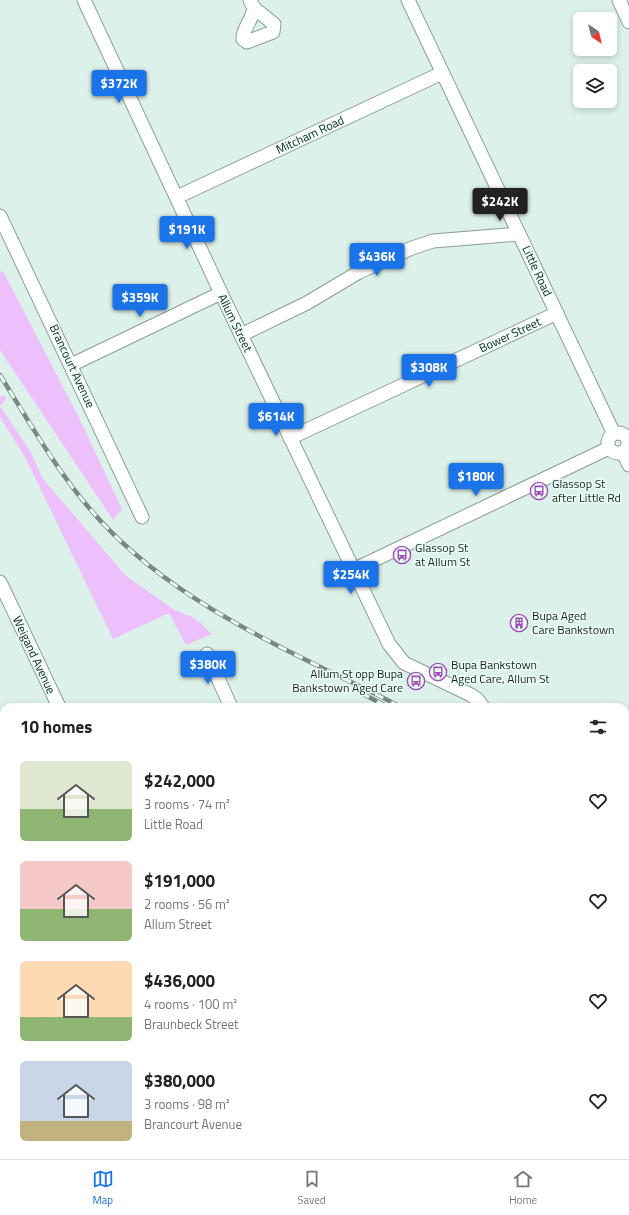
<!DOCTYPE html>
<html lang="en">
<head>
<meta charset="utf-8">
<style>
  :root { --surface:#fff; --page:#f2f2f2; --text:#222; --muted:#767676; --line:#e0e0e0; --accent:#1a73e8 }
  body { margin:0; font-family:"Titillium Web",sans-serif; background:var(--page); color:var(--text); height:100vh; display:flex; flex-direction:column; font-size:15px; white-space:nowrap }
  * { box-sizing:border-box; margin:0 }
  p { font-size:13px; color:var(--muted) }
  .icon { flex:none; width:22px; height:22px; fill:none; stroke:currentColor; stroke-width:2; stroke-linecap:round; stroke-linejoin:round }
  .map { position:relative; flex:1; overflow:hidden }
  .sheet { position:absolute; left:0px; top:703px; width:629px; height:456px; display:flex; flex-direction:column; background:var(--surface); border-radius:12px 12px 0 0; box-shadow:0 2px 6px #0003 }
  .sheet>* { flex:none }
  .needle { width:26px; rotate:145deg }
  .tools { position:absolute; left:573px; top:12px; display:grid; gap:8px }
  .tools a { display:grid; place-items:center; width:44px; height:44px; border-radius:6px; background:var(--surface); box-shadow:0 2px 6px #0003; font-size:20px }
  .price { position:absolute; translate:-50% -34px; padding:0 9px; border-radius:4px; background:var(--accent); color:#fff; font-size:13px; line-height:26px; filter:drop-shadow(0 1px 2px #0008) }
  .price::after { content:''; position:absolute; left:50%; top:24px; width:12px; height:9px; margin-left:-6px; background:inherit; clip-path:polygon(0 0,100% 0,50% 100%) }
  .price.current { background:#222; color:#fff }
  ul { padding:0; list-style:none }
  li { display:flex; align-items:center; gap:12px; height:100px; padding:0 20px }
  li span { display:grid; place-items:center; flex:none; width:112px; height:80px; border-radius:6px; color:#555 }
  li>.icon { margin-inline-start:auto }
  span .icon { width:48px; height:48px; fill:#fffc; stroke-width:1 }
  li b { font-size:17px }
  h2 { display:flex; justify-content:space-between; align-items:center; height:48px; padding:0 20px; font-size:17px }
  .dock { display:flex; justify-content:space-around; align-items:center; height:56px; border-top:1px solid var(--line); background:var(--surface); font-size:11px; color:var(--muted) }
  .dock a { display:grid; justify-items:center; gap:2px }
  .dock .current { color:var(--accent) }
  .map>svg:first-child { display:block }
</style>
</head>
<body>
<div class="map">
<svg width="629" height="1159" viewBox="0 0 629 1159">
  <rect width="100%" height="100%" fill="#dcf1e9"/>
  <g fill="#edbffb">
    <path d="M3 271 80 420 122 509 113 520 0 350V273Z"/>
    <path d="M4 395 6 399 0 406 30 451 43 479 126 576 173 609 196 619 212 634 186 645 169 613 113 639 26 459 0 417V397Z"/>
  </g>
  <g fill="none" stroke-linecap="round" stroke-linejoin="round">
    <defs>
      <g id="minor">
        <path d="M84 0 221 293 389 644 404 663 471 695 477 699 483 707"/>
        <path d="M250 0 254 8 274 24 273 32 247 42 243 39C242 30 252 21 254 8"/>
        <path d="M408 0 614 434"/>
        <path d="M619 0 629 22"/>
        <path d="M177 197 442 73"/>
        <path d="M0 216 142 517"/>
        <path d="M241 335 307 303 359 272 412 248 433 241 519 234"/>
        <path d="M71 365 221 293"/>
        <circle cx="618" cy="443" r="10"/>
        <path d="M290 438 557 313"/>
        <path d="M623 452 629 465"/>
        <path d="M353 570 609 448"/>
        <path d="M0 582 59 707"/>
        <path d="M207 654 231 707"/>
        <path d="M0 767 4 775"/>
        <path d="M0 864 4 862"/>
        <path d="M0 1056 4 1065"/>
        <path d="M38 1155 39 1159"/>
        <path d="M202 1155 203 1159"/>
        <path d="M556 1155 560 1159"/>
      </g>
      <g id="highway">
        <path d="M625 1114H629"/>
        <path d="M625 1134 629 1133"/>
        <path d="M427 1159 435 1155"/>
        <path d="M488 1159 508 1155"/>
      </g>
    </defs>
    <use href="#minor" stroke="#8a9d96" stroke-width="15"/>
    <use href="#highway" stroke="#8a9d96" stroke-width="21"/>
    <use href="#minor" stroke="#fff" stroke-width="13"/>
    <use href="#highway" stroke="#fff" stroke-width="19"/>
    <defs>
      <g id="rail">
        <path d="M0 375C30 423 59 475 97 517 178 607 296 653 401 707"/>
        <path d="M361 693 388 707"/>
        <path d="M625 822 629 824"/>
        <path d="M625 830 629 832"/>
      </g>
    </defs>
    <use href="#rail" stroke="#798882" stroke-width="4.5"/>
    <use href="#rail" stroke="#e9fef6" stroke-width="3" stroke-dasharray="9" stroke-linecap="butt"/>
  </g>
  <defs>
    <symbol id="bus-ring" viewBox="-11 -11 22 22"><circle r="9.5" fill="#e9fef6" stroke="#a14bb9" stroke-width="1.5"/><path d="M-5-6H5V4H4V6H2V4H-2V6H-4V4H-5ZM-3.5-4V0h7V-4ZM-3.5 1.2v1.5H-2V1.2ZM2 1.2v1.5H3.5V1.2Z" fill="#a14bb9"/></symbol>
    <symbol id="building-ring" viewBox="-11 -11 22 22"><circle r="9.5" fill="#e9fef6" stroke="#a14bb9" stroke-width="1.5"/><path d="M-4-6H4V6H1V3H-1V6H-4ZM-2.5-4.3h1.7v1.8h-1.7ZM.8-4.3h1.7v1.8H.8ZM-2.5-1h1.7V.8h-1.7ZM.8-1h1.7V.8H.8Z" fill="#a14bb9"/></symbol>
  </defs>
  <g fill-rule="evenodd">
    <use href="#bus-ring" x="529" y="481" width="20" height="20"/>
    <use href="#bus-ring" x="392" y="545" width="20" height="20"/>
    <use href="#building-ring" x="509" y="613" width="20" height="20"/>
    <use href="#bus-ring" x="428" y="662" width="20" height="20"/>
    <use href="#bus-ring" x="406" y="671" width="20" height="20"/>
  </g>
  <g text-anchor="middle" stroke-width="3" stroke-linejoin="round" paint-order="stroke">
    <g font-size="12" fill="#1a221f" stroke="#e9fef6">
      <text transform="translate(310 135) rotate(-25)" y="4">Mitcham Road</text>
      <text transform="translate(537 271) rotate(65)" y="4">Little Road</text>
      <text transform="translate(235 323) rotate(64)" y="4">Allum Street</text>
      <text transform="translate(510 335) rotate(-25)" y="4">Bower Street</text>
      <text transform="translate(72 366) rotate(65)" y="4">Brancourt Avenue</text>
      <text transform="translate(34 655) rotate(65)" y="4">Weigand Avenue</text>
    </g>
    <g font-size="12" fill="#1a221f" stroke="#e9fef6" text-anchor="start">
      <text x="552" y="488">Glassop St<tspan x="552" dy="14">after Little Rd</tspan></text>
      <text x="415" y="552">Glassop St<tspan x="415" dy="14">at Allum St</tspan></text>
      <text x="532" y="620">Bupa Aged<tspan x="532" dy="14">Care Bankstown</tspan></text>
      <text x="451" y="669">Bupa Bankstown<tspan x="451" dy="14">Aged Care, Allum St</tspan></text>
      <text x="403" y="678" text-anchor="end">Allum St opp Bupa<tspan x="403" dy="14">Bankstown Aged Care</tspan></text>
    </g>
  </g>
</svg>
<div class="tools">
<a><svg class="needle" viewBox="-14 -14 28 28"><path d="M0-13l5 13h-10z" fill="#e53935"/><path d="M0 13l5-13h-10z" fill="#767676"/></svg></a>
<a><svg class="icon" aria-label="layers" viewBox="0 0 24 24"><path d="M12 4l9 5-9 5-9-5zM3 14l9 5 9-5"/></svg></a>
</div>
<b class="price" style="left:119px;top:104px">$372K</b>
<b class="price current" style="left:500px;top:222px">$242K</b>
<b class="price" style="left:187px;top:250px">$191K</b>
<b class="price" style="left:377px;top:277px">$436K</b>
<b class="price" style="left:140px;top:318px">$359K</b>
<b class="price" style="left:429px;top:388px">$308K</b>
<b class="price" style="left:276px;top:437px">$614K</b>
<b class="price" style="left:476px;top:497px">$180K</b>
<b class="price" style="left:351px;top:595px">$254K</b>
<b class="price" style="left:208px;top:685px">$380K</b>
<section class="sheet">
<h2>10 homes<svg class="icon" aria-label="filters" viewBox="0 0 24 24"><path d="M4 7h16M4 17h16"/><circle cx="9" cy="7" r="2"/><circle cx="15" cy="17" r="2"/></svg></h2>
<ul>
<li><span style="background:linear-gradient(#dfe7d0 60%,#8fb573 0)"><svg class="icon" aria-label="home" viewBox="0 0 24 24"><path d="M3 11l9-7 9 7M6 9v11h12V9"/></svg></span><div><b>$242,000</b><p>3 rooms · 74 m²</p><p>Little Road</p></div><svg class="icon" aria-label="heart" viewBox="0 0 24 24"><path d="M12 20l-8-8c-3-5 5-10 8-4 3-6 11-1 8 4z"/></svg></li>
<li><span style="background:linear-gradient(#f6c9c9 60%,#8fb573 0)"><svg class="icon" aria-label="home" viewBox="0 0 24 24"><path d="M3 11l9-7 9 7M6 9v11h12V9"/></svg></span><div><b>$191,000</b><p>2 rooms · 56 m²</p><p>Allum Street</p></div><svg class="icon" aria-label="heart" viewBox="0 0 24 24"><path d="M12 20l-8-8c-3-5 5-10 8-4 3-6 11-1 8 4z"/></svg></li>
<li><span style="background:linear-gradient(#ffd9b3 70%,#8fb573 0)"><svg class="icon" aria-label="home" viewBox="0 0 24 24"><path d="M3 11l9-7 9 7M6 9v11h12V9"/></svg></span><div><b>$436,000</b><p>4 rooms · 100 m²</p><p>Braunbeck Street</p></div><svg class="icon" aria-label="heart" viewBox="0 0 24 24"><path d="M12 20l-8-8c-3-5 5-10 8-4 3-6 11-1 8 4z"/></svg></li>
<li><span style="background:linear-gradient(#c9d6e8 75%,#c2b280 0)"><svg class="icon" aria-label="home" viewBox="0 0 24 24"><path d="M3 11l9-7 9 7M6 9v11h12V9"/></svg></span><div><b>$380,000</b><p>3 rooms · 98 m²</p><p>Brancourt Avenue</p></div><svg class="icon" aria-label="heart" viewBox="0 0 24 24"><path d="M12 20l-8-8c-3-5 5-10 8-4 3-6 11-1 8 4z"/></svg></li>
</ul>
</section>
</div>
<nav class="dock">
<a class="current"><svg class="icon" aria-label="map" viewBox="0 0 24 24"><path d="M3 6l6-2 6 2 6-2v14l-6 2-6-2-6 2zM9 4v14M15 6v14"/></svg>Map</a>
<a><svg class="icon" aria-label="saved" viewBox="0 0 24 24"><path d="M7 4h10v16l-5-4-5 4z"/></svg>Saved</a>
<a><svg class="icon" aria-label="home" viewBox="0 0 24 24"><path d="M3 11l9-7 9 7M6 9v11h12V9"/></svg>Home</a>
</nav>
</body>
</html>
